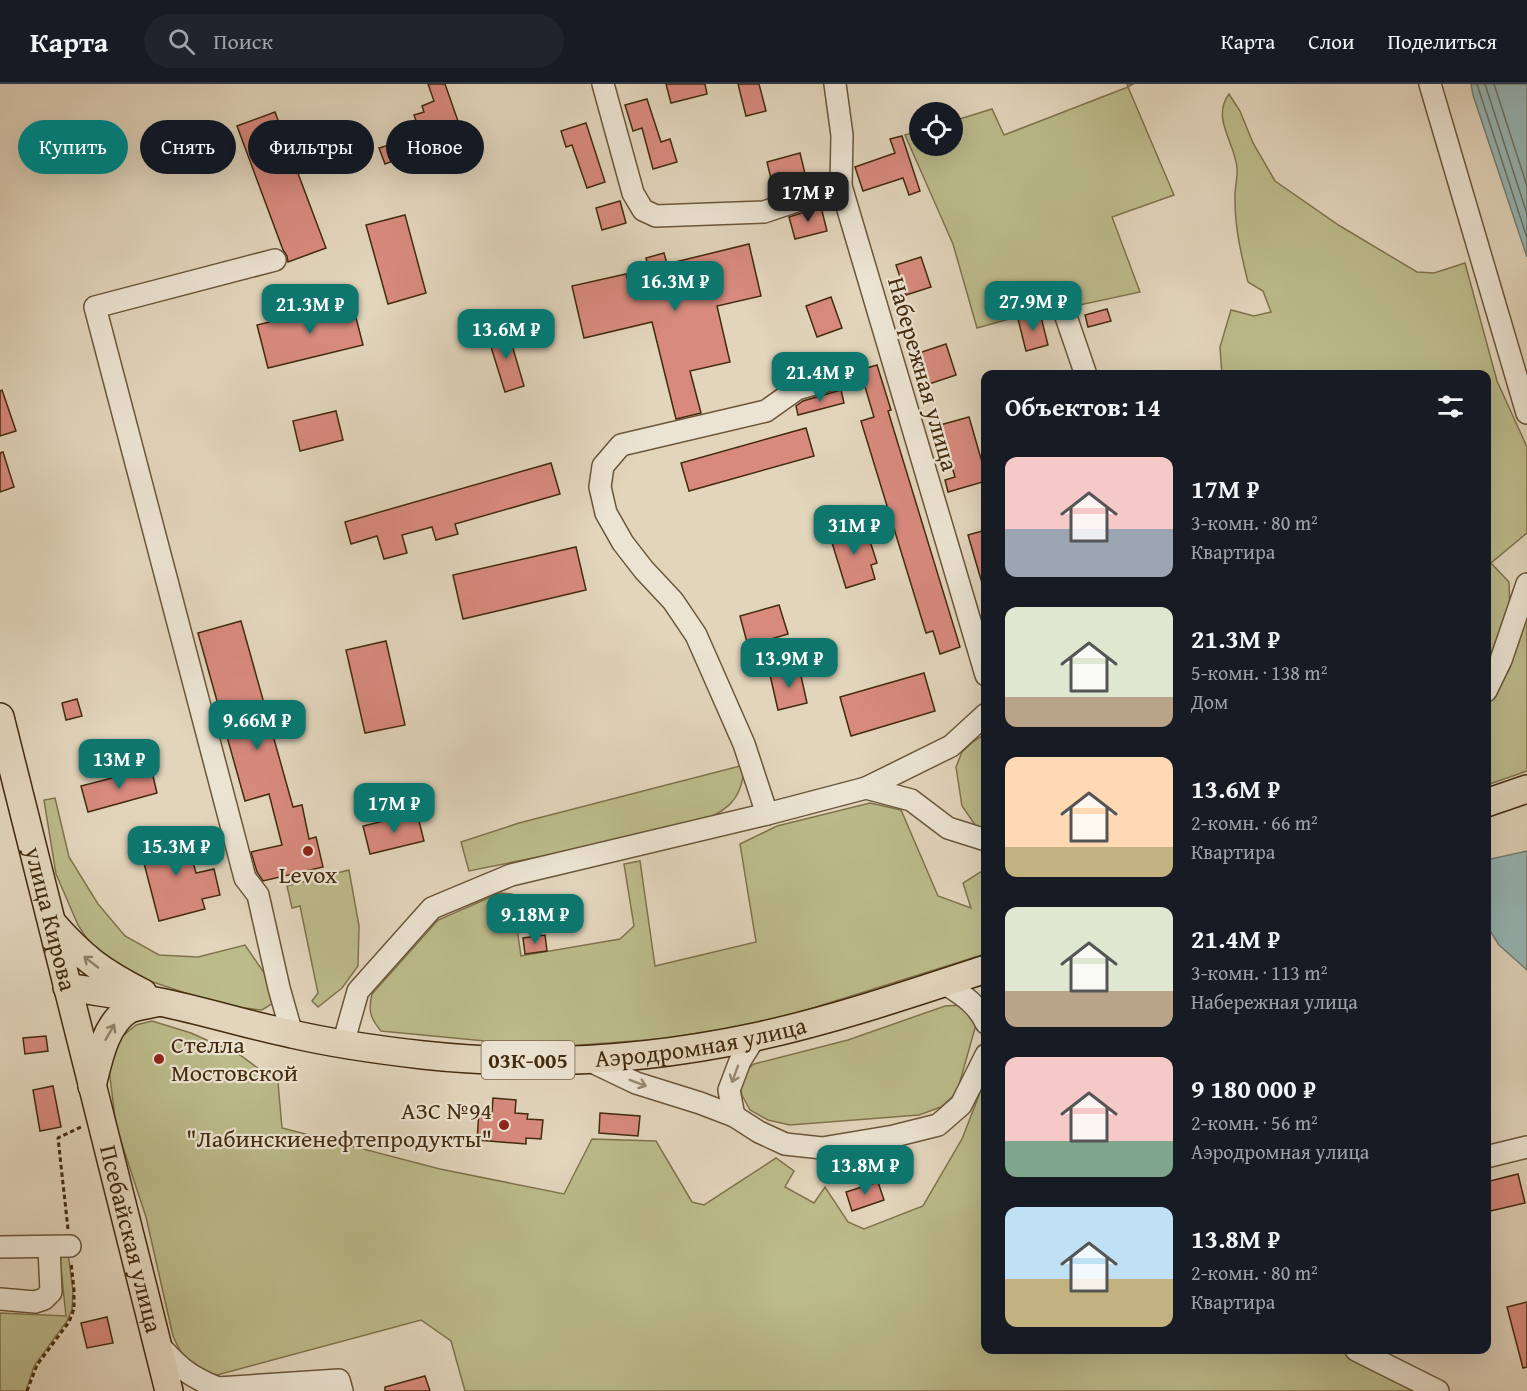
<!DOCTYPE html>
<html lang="ru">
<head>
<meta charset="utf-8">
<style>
  :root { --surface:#171b24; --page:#20242c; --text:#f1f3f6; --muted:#9ea1a6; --line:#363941; --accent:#0f766e }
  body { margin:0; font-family:"Gentium Book Plus",serif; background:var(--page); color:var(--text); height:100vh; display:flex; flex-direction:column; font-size:22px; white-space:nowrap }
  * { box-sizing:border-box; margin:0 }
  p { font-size:20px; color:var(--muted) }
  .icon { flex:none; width:33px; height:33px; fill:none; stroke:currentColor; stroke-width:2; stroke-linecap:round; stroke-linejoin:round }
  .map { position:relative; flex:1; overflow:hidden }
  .drawer { position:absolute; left:981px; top:286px; width:510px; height:984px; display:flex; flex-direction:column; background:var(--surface); border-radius:12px; box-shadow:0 6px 24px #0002 }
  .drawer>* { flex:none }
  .top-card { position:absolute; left:18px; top:36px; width:570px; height:54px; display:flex; gap:12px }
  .tools { position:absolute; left:909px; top:18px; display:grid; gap:12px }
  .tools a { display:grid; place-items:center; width:54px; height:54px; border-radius:50%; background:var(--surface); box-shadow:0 6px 24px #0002; font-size:30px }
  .price { position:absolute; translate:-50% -51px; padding:0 14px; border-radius:12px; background:var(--accent); color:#fff; font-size:20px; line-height:39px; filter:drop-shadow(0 2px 3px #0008) }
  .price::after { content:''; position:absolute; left:50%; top:36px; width:18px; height:14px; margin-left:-9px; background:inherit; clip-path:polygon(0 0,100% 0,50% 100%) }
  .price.active { background:#222; color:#fff }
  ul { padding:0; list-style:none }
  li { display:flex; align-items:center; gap:18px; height:150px; padding:0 24px }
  li span { display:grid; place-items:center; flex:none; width:168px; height:120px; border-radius:12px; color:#555 }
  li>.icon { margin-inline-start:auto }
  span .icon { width:72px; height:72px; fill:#fffc; stroke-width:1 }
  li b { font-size:26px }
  h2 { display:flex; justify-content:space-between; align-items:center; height:72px; padding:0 24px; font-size:26px }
  .tag { padding:0 21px; border-radius:27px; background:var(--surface); box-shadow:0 6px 24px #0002; font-size:21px; line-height:54px }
  .tag.active { background:var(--accent); color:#fff }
  header { display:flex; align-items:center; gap:36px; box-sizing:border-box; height:84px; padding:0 30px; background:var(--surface); border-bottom:2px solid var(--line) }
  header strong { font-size:28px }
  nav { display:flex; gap:33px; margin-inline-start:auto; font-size:21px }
  .search { width:420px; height:54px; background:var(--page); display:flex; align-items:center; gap:15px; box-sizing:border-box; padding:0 21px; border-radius:33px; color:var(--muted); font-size:22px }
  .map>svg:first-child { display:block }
</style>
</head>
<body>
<header>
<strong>Карта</strong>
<div class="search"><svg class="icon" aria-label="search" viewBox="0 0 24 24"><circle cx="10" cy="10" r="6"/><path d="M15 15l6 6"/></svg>Поиск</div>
<nav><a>Карта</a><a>Слои</a><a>Поделиться</a></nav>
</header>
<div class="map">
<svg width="1527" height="1307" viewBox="0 0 1527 1307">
  <rect width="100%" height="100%" fill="#e2d5bc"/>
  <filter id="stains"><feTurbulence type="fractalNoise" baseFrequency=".00333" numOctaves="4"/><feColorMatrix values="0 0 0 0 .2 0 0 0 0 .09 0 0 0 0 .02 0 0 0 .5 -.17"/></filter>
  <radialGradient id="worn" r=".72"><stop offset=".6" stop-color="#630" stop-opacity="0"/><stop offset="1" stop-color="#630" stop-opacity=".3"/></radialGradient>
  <g fill="#bcbb8b" stroke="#80734c" stroke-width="1.5">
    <path d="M1127 0H1133L1128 3 1174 111 1112 133 1140 208 1075 222 1066 219 977 244 953 160 905 51 919 47 920 62H952L953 37 992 25 1004 51 1128 3Z"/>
    <path d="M1229 10 1240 27 1253 59 1275 97 1340 142 1417 188 1434 189 1465 179 1497 297 1527 363V449L1491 479 1509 498 1510 529 1487 577 1486 291H1222L1220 263 1231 226 1254 232 1271 228 1263 207 1248 198C1241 170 1235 144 1235 116 1234 106 1238 94 1237 84 1235 59 1211 34 1229 10Z"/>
    <path d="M1527 520V687L1487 701 1486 623 1509 586Z"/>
    <path d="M985 650V750L980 748 962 722 956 683 962 668 974 657Z"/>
    <path d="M744 681C743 720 723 728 691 742L469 787 461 758 519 739Z"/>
    <path d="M55 714 69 773 98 820 125 852 159 871 198 873 245 861 275 905V918L262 926 224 922 141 894 100 875 78 841 56 790 44 716Z"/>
    <path d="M870 719 901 726 938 812 971 824 963 799 985 785V870L797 929 737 943 660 955 567 962 485 957 381 947C370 934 368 926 372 910L438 836 500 809 512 810 521 872 620 855 634 842 624 780 640 777 655 882 756 858 740 760 777 742Z"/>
    <path d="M349 786 359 842 358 882 342 904 318 923 312 917 318 909 300 822 292 824 287 802Z"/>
    <path d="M963 921 977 937 959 1001 953 1012 941 1023 919 1031 790 1041 768 1036 750 1026 742 1011 739 1001 744 988 754 980 848 956 945 922Z"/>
    <path d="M152 937 191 949 240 971 278 999 282 1044 440 1085 564 1110 592 1055 656 1057 692 1118 704 1121 776 1074 794 1087 785 1103 814 1119 825 1103 848 1138 864 1145 923 1122 962 1055 985 996 986 1266H1343L1419 1307H465L451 1257 421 1236 217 1291C192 1287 183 1275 173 1252L146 1133 116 1042 109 985 119 955 136 941Z"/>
    <path d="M59 1166 68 1169 73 1207 72 1225 67 1237 34 1282 26 1307H0V1229L66 1232Z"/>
  </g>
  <g fill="#96b7b8" stroke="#757f74" stroke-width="1.5">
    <path d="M1471 0H1527V173L1473 11Z"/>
    <path d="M1527 767V886L1499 861 1487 842 1486 776Z"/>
  </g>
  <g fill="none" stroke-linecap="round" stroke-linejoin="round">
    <g stroke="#6c7162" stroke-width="1.5">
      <path d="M1477 0 1527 154"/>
      <path d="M1485 0 1527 130"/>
      <path d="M1494 0 1527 102"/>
    </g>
  </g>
  <g fill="#d88a7e" stroke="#432b0d" stroke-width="1.5">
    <path d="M428 0H445L459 40 422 54 414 31 424 28 422 22 434 17Z"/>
    <path d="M666 0H705L707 10 671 19Z"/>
    <path d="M738 0H759L766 27 746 32Z"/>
    <path d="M647 15 661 58 670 55 677 78 653 85 642 44 633 47 625 21Z"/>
    <path d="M275 28 326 164 288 178 287 172 283 166 237 42Z"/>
    <path d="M346 37 360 79 347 83 333 41Z"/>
    <path d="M586 39 605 98 587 104 572 61 566 63 561 47Z"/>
    <path d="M902 52 920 107 909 111 903 94 863 107 855 83 895 69 890 55Z"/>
    <path d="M393 60 398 75 385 80 379 64Z"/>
    <path d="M800 69 807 98 774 107 767 78Z"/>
    <path d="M620 117 626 139 602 146 596 124Z"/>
    <path d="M821 123 827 147 795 155 789 133Z"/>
    <path d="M405 131 426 209 388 220 366 141Z"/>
    <path d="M749 160 761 212 717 222 730 278 690 287 701 329 676 335 652 238 584 254 572 202 626 190 630 205 652 199 646 174 664 169 667 180Z"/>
    <path d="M921 173 931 203 906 211 896 181Z"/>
    <path d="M831 213 842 244 817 253 806 222Z"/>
    <path d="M352 218 363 261 268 284 257 241Z"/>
    <path d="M1107 225 1111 237 1088 243 1085 231Z"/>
    <path d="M1040 229 1048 261 1026 267 1018 235Z"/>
    <path d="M507 244 524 302 505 308 487 250Z"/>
    <path d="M946 260 956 291 923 302 913 271Z"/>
    <path d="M877 281 891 326 888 327 960 563 940 570 933 547 926 549 861 337 874 333 860 286Z"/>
    <path d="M2 306 16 347 0 352V307Z"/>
    <path d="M841 306 844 319 798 331 796 322 803 317Z"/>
    <path d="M336 327 343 356 300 367 293 337Z"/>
    <path d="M969 333 984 385 986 384V397L948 408 945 396 955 393 940 341Z"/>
    <path d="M806 344 814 372 689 407 681 379Z"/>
    <path d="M3 368 14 403 0 408V369Z"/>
    <path d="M551 379 560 410 455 440 458 450 436 456 432 443 402 451 407 469 384 475 377 452 351 460 345 438Z"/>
    <path d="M859 440 864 459 870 457 877 479 871 481 875 495 846 504 829 449Z"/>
    <path d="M986 446V499H982L968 451Z"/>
    <path d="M576 463 586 506 463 535 453 491Z"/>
    <path d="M779 521 788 550 748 562 740 532Z"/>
    <path d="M241 537 293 723 302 721 309 755 316 753 323 783 263 797 257 788 251 768 282 761 269 710 245 717 198 549Z"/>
    <path d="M386 557 405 641 365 649 346 566Z"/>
    <path d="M799 583 807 619 778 626 770 591Z"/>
    <path d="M924 589 935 627 851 652 840 613Z"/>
    <path d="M77 615 82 632 66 636 62 619Z"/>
    <path d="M151 684 157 709 88 728 81 702Z"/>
    <path d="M417 729 424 757 370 770 363 742Z"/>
    <path d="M185 748 196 789 214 785 220 811 202 815 205 825 159 837 139 760Z"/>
    <path d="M545 851 547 867 525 870 523 854Z"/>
    <path d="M46 952 48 967 25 970 23 954Z"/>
    <path d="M53 1002 61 1043 40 1047 33 1006Z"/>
    <path d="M493 1014 516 1016 515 1029 528 1030 527 1035 543 1036 541 1055 526 1054V1060L477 1056 479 1027 492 1028Z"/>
    <path d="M600 1029 640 1032 638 1052 599 1049Z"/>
    <path d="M1518 1090 1525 1119 1486 1128V1098Z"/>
    <path d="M878 1098 884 1116 852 1127 846 1108Z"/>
    <path d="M1527 1218V1283L1523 1284 1507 1223Z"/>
    <path d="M107 1233 113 1259 87 1264 81 1239Z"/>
    <path d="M425 1292 430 1307H385V1303Z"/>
  </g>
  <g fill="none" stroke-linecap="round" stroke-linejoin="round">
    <defs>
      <g id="minor">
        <path d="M603 0 633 109 643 126 656 132 764 128 841 102"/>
        <path d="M835 0 842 51 841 102 986 591"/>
        <path d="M1430 0 1527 329"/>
        <path d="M275 176 95 223 245 794 258 811 279 904 292 950"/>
        <path d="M1063 224 1086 291"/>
        <path d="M1486 607 1501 576 1527 500"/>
        <path d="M866 704 951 662 986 630"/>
        <path d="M767 730 744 660 696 551 673 517 644 486 623 459 606 429 600 403 603 382 621 361 766 327 797 305 844 292"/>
        <path d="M944 899C961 910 977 919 986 939"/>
        <path d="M343 960 358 907 432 824 511 791 767 730 866 704 911 716 948 744 986 756"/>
        <path d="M586 975 636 999 700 1019 734 1032 759 1048 785 1060 822 1064 894 1052 938 1041 961 1021 986 971"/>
        <path d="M734 1032 729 1006 740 977 755 953"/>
        <path d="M1486 1073 1527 1063"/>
        <path d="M0 1163 70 1162"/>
        <path d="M0 1215 35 1218 44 1215 51 1208 49 1164"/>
        <path d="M157 1259C179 1283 188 1292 218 1304"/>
        <path d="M1356 1266 1438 1307"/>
        <path d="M215 1307 218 1304 339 1296 342 1307"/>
      </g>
      <g id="major">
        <path id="s1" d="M0 633 169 1307"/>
        <path d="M1486 719 1527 705"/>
        <path d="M53 840C83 874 102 888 143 909"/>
        <path id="s2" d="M67 903C98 908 129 912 160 918 204 927 248 941 292 950 335 960 379 966 423 971 533 983 647 976 755 953 833 936 910 910 986 885"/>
        <path d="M92 1002C98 978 105 940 128 926 136 922 148 921 156 919"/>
      </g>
    </defs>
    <use href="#minor" stroke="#6b5639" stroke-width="24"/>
    <use href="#major" stroke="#432b0d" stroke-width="30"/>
    <g stroke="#432b0d" stroke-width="3" stroke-dasharray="4.5 3" stroke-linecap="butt">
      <path d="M68 1145 58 1054 83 1042"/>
      <path d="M27 1307 37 1281 69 1238 74 1225V1206L71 1178"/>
    </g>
    <use href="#minor" stroke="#ece4d3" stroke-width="21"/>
    <use href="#major" stroke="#e2d5bc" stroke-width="27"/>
  </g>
  <defs><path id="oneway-shaft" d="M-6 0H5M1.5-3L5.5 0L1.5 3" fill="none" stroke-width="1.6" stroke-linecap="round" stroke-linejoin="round" transform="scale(1.5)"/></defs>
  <g stroke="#928064">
    <use href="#oneway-shaft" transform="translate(91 878) rotate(-142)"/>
    <use href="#oneway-shaft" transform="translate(110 948) rotate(-60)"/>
  </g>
  <g stroke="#988870">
    <use href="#oneway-shaft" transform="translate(735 990) rotate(110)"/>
    <use href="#oneway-shaft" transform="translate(638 999) rotate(21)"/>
  </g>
  <g fill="#8f2418" stroke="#ece4d3" stroke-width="2">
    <circle cx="308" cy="767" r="6"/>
    <circle cx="159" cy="975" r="6"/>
    <circle cx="504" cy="1041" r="6"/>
  </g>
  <g text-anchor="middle" stroke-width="4.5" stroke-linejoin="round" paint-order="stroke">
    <rect fill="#ece4d3" stroke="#766248" stroke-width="1.5" x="481.5" y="957" width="93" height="38" rx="4.5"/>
    <g font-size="22" font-weight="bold" fill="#432b0d">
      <text x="528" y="984">03К-005</text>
    </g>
    <g font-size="24" fill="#432b0d" stroke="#ece4d3">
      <text transform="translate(923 290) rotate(74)" y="8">Набережная улица</text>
      <text dy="8" stroke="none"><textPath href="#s1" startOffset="208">улица Кирова</textPath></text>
      <text dy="8" stroke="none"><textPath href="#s2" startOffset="642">Аэродромная улица</textPath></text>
      <text dy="8" stroke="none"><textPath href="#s1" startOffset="538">Псебайская улица</textPath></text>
    </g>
    <g font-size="24" fill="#432b0d" stroke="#ece4d3">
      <text x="308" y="799">Levox</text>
      <text x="171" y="969" text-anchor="start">Стелла<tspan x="171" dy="28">Мостовской</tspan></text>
      <text x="492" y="1035" text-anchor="end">АЗС №94<tspan x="492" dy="28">"Лабинскиенефтепродукты"</tspan></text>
    </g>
  </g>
  <rect width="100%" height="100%" filter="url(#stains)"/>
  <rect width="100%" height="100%" fill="url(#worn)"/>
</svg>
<div class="tools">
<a><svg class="icon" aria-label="locate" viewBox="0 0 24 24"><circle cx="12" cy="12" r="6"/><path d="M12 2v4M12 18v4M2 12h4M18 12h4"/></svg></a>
</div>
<b class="price active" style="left:808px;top:139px">17M ₽</b>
<b class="price" style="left:675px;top:228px">16.3M ₽</b>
<b class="price" style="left:1033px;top:248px">27.9M ₽</b>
<b class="price" style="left:310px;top:251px">21.3M ₽</b>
<b class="price" style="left:506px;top:276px">13.6M ₽</b>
<b class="price" style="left:820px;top:319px">21.4M ₽</b>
<b class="price" style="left:854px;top:472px">31M ₽</b>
<b class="price" style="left:789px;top:605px">13.9M ₽</b>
<b class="price" style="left:257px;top:667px">9.66M ₽</b>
<b class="price" style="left:119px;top:706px">13M ₽</b>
<b class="price" style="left:394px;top:750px">17M ₽</b>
<b class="price" style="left:176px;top:793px">15.3M ₽</b>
<b class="price" style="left:535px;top:861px">9.18M ₽</b>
<b class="price" style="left:865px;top:1112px">13.8M ₽</b>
<div class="top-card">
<a class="tag active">Купить</a>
<a class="tag">Снять</a>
<a class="tag">Фильтры</a>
<a class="tag">Новое</a>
</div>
<section class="drawer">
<h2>Объектов: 14<svg class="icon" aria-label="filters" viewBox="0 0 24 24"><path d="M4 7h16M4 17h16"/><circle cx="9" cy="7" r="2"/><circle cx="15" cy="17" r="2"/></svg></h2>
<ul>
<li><span style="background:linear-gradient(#f6c9c9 60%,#9aa5b1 0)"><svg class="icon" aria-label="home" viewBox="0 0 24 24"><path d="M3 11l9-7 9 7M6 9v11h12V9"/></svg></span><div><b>17M ₽</b><p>3-комн. · 80 m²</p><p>Квартира</p></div></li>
<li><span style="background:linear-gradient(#dfe7d0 75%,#b9a48a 0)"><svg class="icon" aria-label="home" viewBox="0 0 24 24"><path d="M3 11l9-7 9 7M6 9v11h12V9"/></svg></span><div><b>21.3M ₽</b><p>5-комн. · 138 m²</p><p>Дом</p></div></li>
<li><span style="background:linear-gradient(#ffd9b3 75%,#c2b280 0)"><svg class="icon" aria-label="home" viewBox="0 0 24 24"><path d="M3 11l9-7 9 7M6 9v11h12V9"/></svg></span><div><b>13.6M ₽</b><p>2-комн. · 66 m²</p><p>Квартира</p></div></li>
<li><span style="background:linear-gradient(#dfe7d0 70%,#b9a48a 0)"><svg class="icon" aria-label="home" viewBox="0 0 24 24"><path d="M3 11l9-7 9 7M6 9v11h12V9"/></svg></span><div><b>21.4M ₽</b><p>3-комн. · 113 m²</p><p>Набережная улица</p></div></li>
<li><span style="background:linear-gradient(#f6c9c9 70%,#7fa58c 0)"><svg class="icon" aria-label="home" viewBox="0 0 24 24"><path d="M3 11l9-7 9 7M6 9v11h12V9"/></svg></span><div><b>9 180 000 ₽</b><p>2-комн. · 56 m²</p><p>Аэродромная улица</p></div></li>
<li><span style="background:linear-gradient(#bfe0f5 60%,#c2b280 0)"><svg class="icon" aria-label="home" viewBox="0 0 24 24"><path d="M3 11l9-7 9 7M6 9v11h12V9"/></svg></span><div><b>13.8M ₽</b><p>2-комн. · 80 m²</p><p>Квартира</p></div></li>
</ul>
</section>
</div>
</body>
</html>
